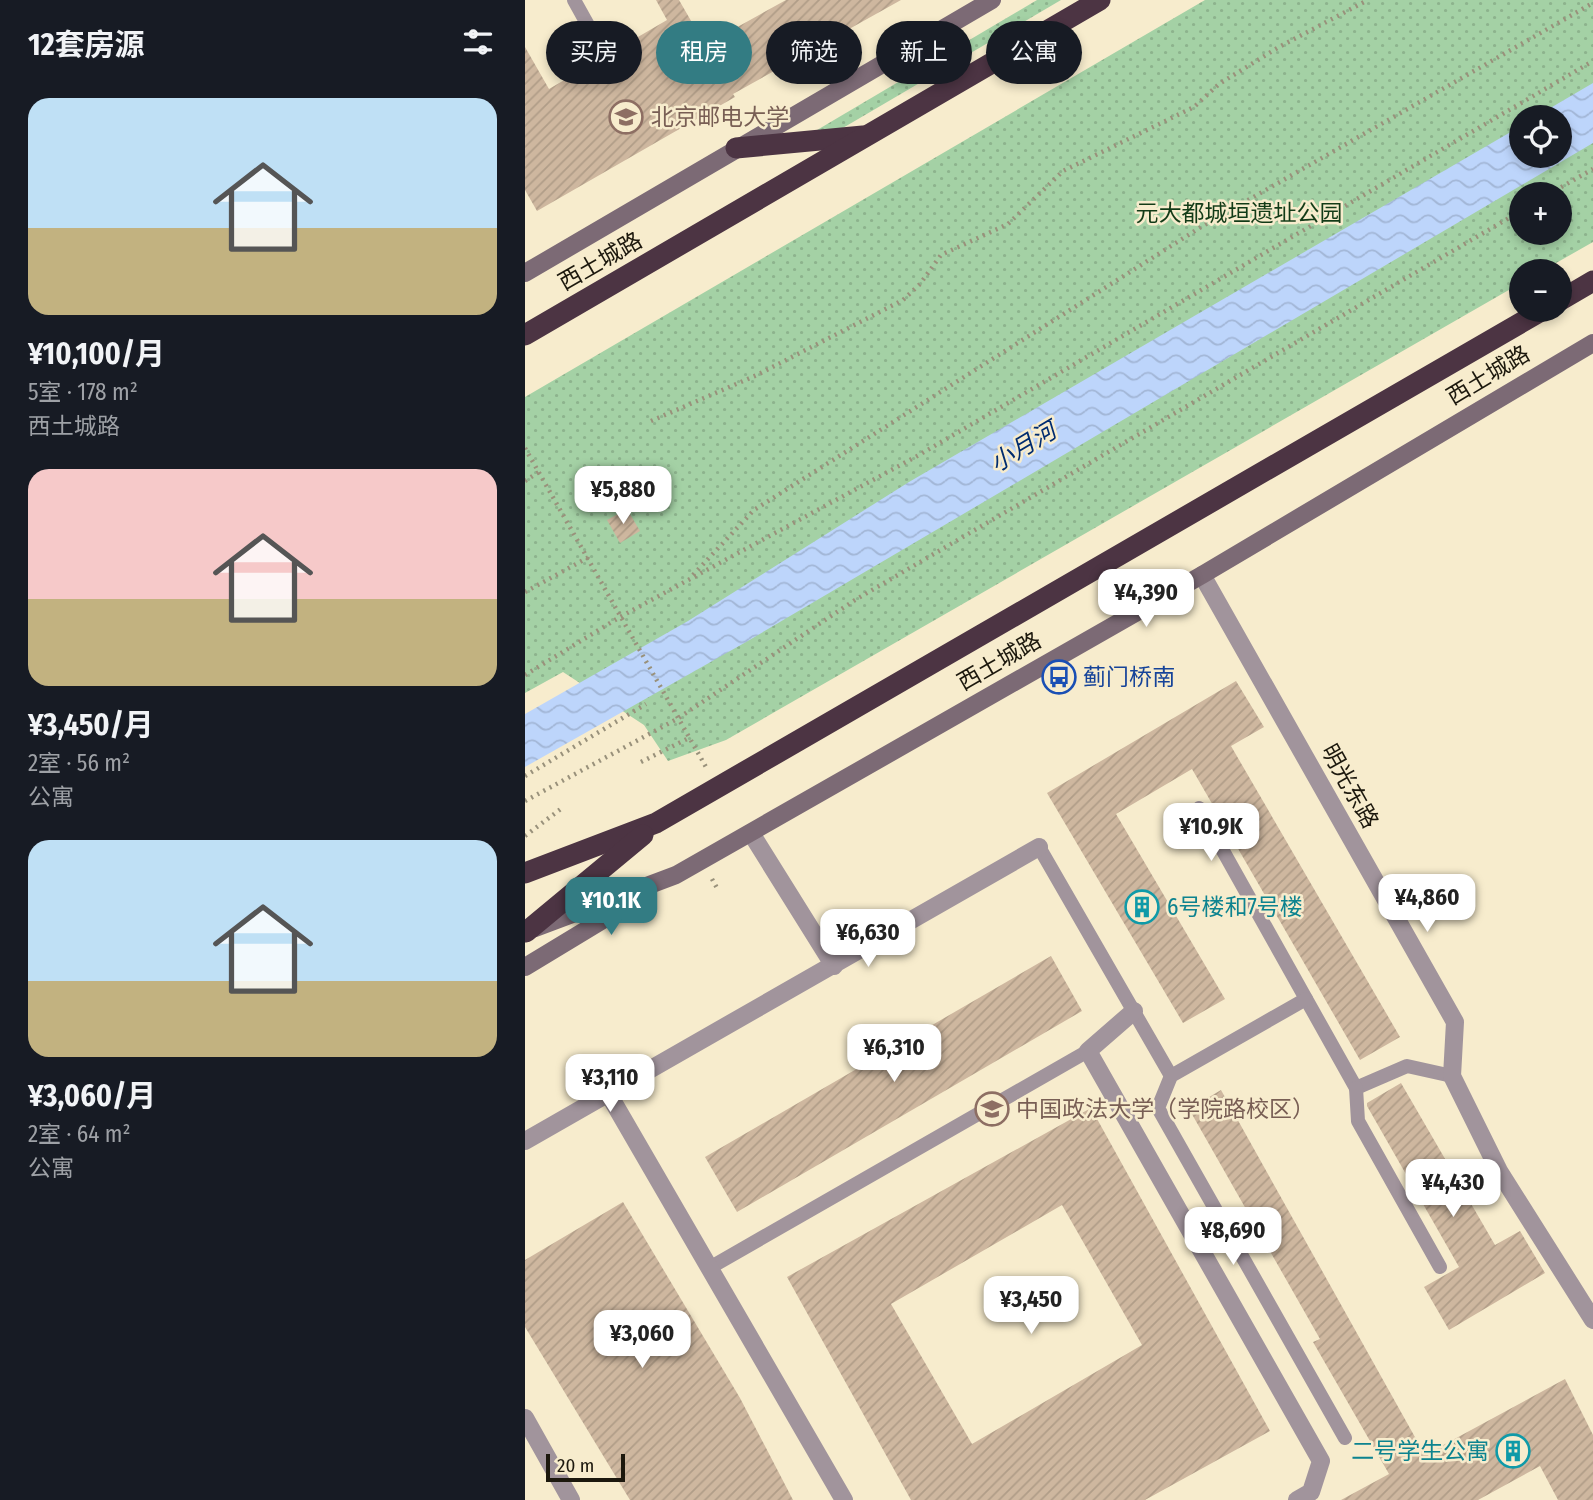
<!DOCTYPE html>
<html lang="zh">
<head>
<meta charset="utf-8">
<style>
  :root { --surface:#171b24; --page:#20242c; --text:#f1f3f6; --muted:#9ea1a6; --accent:#337c83 }
  body { margin:0; font-family:"Fira Sans Condensed","Noto Sans SC",sans-serif; background:var(--page); color:var(--text); height:100vh; display:flex; flex-direction:column; font-size:26px; white-space:nowrap }
  * { box-sizing:border-box; margin:0 }
  p { font-size:23px; color:var(--muted) }
  .icon { flex:none; width:38px; height:38px; fill:none; stroke:currentColor; stroke-width:2; stroke-linecap:round; stroke-linejoin:round }
  .map { position:relative; flex:1; overflow:hidden }
  .side { display:flex; flex-direction:column; background:var(--surface); width:525px }
  .side>* { flex:none }
  .banner { position:absolute; left:21px; top:21px; width:665px; height:63px; display:flex; gap:14px }
  .controls { position:absolute; left:984px; top:105px; display:grid; gap:14px }
  .controls a { display:grid; place-items:center; width:63px; height:63px; border-radius:50%; background:var(--surface); box-shadow:0 4px 10px #0003; font-size:35px }
  .scale { position:absolute; left:21px; bottom:18px; width:79px; box-sizing:border-box; padding-left:7px; border:4px solid #1c180d; border-top:0; font-size:19px; line-height:24px; white-space:nowrap; color:#1c180d; -webkit-text-stroke:5px #f7eccd; paint-order:stroke }
  .price { position:absolute; translate:-50% -60px; padding:0 16px; border-radius:14px; background:#fff; color:#222; font-size:23px; line-height:46px; filter:drop-shadow(0 2px 4px #0008) }
  .price::after { content:''; position:absolute; left:50%; top:42px; width:21px; height:16px; margin-left:-10px; background:inherit; clip-path:polygon(0 0,100% 0,50% 100%) }
  .price.active { background:var(--accent); color:#fff }
  ul { padding:0; list-style:none }
  li { display:grid; align-content:center; gap:14px; height:371px; padding:0 28px }
  li span { display:grid; place-items:center; height:217px; border-radius:21px; color:#555 }
  li>.icon { margin-inline-start:auto }
  span .icon { width:126px; height:126px; fill:#fffc; stroke-width:1 }
  li b { font-size:30px }
  h2 { display:flex; justify-content:space-between; align-items:center; height:84px; padding:0 28px; font-size:30px }
  .chip { padding:0 24px; border-radius:32px; background:var(--surface); box-shadow:0 4px 10px #0003; font-size:24px; line-height:63px }
  .chip.active { background:var(--accent); color:#fff }
  main { display:flex; flex:1; min-height:0 }
  .map>svg:first-child { display:block }
</style>
</head>
<body>
<main>
<section class="side">
<h2>12套房源<svg class="icon" aria-label="filters" viewBox="0 0 24 24"><path d="M4 7h16M4 17h16"/><circle cx="9" cy="7" r="2"/><circle cx="15" cy="17" r="2"/></svg></h2>
<ul>
<li><span style="background:linear-gradient(#bfe0f5 60%,#c2b280 0)"><svg class="icon" aria-label="home" viewBox="0 0 24 24"><path d="M3 11l9-7 9 7M6 9v11h12V9"/></svg></span><div><b>¥10,100/月</b><p>5室 · 178 m²</p><p>西土城路</p></div></li>
<li><span style="background:linear-gradient(#f6c9c9 60%,#c2b280 0)"><svg class="icon" aria-label="home" viewBox="0 0 24 24"><path d="M3 11l9-7 9 7M6 9v11h12V9"/></svg></span><div><b>¥3,450/月</b><p>2室 · 56 m²</p><p>公寓</p></div></li>
<li><span style="background:linear-gradient(#bfe0f5 65%,#c2b280 0)"><svg class="icon" aria-label="home" viewBox="0 0 24 24"><path d="M3 11l9-7 9 7M6 9v11h12V9"/></svg></span><div><b>¥3,060/月</b><p>2室 · 64 m²</p><p>公寓</p></div></li>
</ul>
</section>
<div class="map">
<svg width="1068" height="1500" viewBox="0 0 1068 1500">
  <defs>
    <pattern id="grass-dots" width="8" height="8" patternUnits="userSpaceOnUse" patternTransform="scale(1.75)"><rect width="8" height="8" fill="#a4d1a5"/><path d="M2 2h.1M6 6h.1" fill="none" stroke="#8db38d" stroke-width="1.8" stroke-linecap="round"/></pattern>
    <pattern id="water-waves" width="16" height="10" patternUnits="userSpaceOnUse" patternTransform="scale(1.75)"><rect width="16" height="10" fill="#bdd5fb"/><path d="M0 5q4-4 8 0t8 0" fill="none" stroke="#a2b6d6"/></pattern>
    <pattern id="building-hatch" width="6" height="6" patternUnits="userSpaceOnUse" patternTransform="scale(1.75)"><rect width="6" height="6" fill="#ceb79f"/><path d="M-1 1l2-2M0 6l6-6M5 7l2-2" fill="none" stroke="#b09d88"/></pattern>
  </defs>
  <rect width="100%" height="100%" fill="#f7eccd"/>
  <g fill="url(#grass-dots)" fill-rule="evenodd">
    <path d="M512 0H536L311 132 287 133Z"/>
    <path d="M680 0H1068V242L1017 271H996V283L201 740 143 761 119 725 38 672 0 693V397ZM996 117H1034V156H996ZM996 194H1034V233H996Z"/>
  </g>
  <path fill="url(#water-waves)" d="M1068 83V143L221 642 0 767V714L163 621 384 482 996 126V156H1034V117H1010Z"/>
  <g fill="url(#building-hatch)" fill-rule="evenodd">
    <path d="M131 0H154L180 45 261 0H376L208 94 210 97 12 211 0 190V47L24 89 142 20Z"/>
    <path d="M102 509 115 531 95 543 82 520Z"/>
    <path d="M711 681 739 727 706 746 875 1037 835 1060 667 769 591 814 700 999 658 1023 522 793Z"/>
    <path d="M526 956 557 1011 212 1212 180 1157Z"/>
    <path d="M876 1083 970 1245 995 1231 1020 1273 924 1330 899 1287 934 1267 842 1106V1103Z"/>
    <path d="M696 1090 900 1455 1040 1379 1068 1435V1500H1033L1015 1466 953 1500H816L864 1474 788 1342 795 1339 664 1109Z"/>
    <path d="M566 1108 745 1431 620 1500H386L262 1277ZM537 1205 617 1345 447 1444 366 1304Z"/>
    <path d="M98 1202 215 1398 268 1500H105L0 1327V1260Z"/>
  </g>
  <g fill="none" stroke-linecap="round" stroke-linejoin="round">
    <g stroke="#99917b" stroke-width="4.5" stroke-dasharray="2 5" stroke-linecap="butt">
      <path d="M1024 194 1068 169"/>
      <path d="M126 421 232 375 378 300 395 284 416 255 483 224 538 171 669 107 694 84 754 47 843 0"/>
      <path d="M0 448 181 767"/>
      <path d="M0 481 14 472"/>
      <path d="M168 575 229 510 676 227 1068 3"/>
      <path d="M0 592 64 557"/>
      <path d="M0 675 95 617 394 455 1068 61"/>
      <path d="M116 762 164 738"/>
      <path d="M0 776 121 704"/>
      <path d="M0 801 152 719 330 600 996 211"/>
      <path d="M0 836 37 808"/>
      <path d="M187 879 192 888"/>
    </g>
    <g stroke="#a1949c" stroke-width="14">
      <path d="M49 0 74 45"/>
      <path d="M674 808 831 1088 882 1066 927 1076"/>
      <path d="M514 847 646 1076"/>
      <path d="M781 999 646 1076 633 1108 820 1438"/>
      <path d="M831 1088 833 1121 915 1267"/>
      <path d="M186 1267 563 1051"/>
    </g>
    <g stroke="#a1949c" stroke-width="18">
      <path d="M677 575 930 1022 927 1076 974 1171 1068 1320"/>
      <path d="M226 833 309 966"/>
      <path d="M609 1011 563 1051 796 1461 786 1492 772 1500"/>
      <path d="M83 1093 319 1500"/>
      <path d="M0 1141 514 847"/>
      <path d="M0 1418 46 1500"/>
    </g>
    <g stroke="#7c6a75" stroke-width="18">
      <path d="M0 273 467 0"/>
      <path d="M10 928 151 875 677 575 1068 343"/>
      <path d="M0 967 114 898"/>
    </g>
    <g stroke="#4c3443" stroke-width="21">
      <path d="M211 148 338 136"/>
      <path d="M1034 301 1068 281"/>
      <path d="M0 335 575 0"/>
      <path d="M0 873 131 823 1018 310"/>
      <path d="M1 932 118 835"/>
    </g>
  </g>
  <defs>
    <symbol id="university-ring" viewBox="-11 -11 22 22"><circle r="9.5" fill="#f7eccd" stroke="#8d6e63" stroke-width="1.5"/><path d="M0-5L7-2L0 1L-7-2ZM-4 1L0 2.5L4 1V4Q0 6-4 4Z" fill="#8d6e63"/></symbol>
    <symbol id="bus-ring" viewBox="-11 -11 22 22"><circle r="9.5" fill="#f7eccd" stroke="#1a4fb4" stroke-width="1.5"/><path d="M-5-6H5V4H4V6H2V4H-2V6H-4V4H-5ZM-3.5-4V0h7V-4ZM-3.5 1.2v1.5H-2V1.2ZM2 1.2v1.5H3.5V1.2Z" fill="#1a4fb4"/></symbol>
    <symbol id="building-ring" viewBox="-11 -11 22 22"><circle r="9.5" fill="#f7eccd" stroke="#0f9aa8" stroke-width="1.5"/><path d="M-4-6H4V6H1V3H-1V6H-4ZM-2.5-4.3h1.7v1.8h-1.7ZM.8-4.3h1.7v1.8H.8ZM-2.5-1h1.7V.8h-1.7ZM.8-1h1.7V.8H.8Z" fill="#0f9aa8"/></symbol>
  </defs>
  <g fill-rule="evenodd">
    <use href="#university-ring" x="82" y="98" width="38" height="38"/>
    <use href="#bus-ring" x="515" y="658" width="38" height="38"/>
    <use href="#building-ring" x="598" y="888" width="38" height="38"/>
    <use href="#university-ring" x="448" y="1090" width="38" height="38"/>
    <use href="#building-ring" x="969" y="1432" width="38" height="38"/>
  </g>
  <g text-anchor="middle" stroke-width="5" stroke-linejoin="round" paint-order="stroke">
    <g font-size="23" fill="#785e54" stroke="#f7eccd" text-anchor="start">
      <text x="126" y="125">北京邮电大学</text>
      <text x="491" y="1117">中国政法大学（学院路校区）</text>
    </g>
    <g font-size="23" fill="#123b17" stroke="#f7eccd">
      <text x="714" y="221">元大都城垣遗址公园</text>
    </g>
    <g font-size="23" fill="#1c180d" stroke="#f7eccd">
      <text transform="translate(75 261) rotate(-30)" y="8">西土城路</text>
      <text transform="translate(963 375) rotate(-31)" y="8">西土城路</text>
      <text transform="translate(474 661) rotate(-30)" y="8">西土城路</text>
      <text transform="translate(825 786) rotate(61)" y="8">明光东路</text>
    </g>
    <g font-size="23" fill="#164399" stroke="#f7eccd" text-anchor="start">
      <text x="558" y="685">蓟门桥南</text>
    </g>
    <g font-size="23" fill="#0d838f" stroke="#f7eccd" text-anchor="start">
      <text x="642" y="915">6号楼和7号楼</text>
      <text x="964" y="1459" text-anchor="end">二号学生公寓</text>
    </g>
    <g font-size="24" font-style="italic" fill="#002c70" stroke="#f7eccd">
      <text transform="translate(498 447) rotate(-31)" y="8">小月河</text>
    </g>
  </g>
</svg>
<div class="controls">
<a><svg class="icon" aria-label="locate" viewBox="0 0 24 24"><circle cx="12" cy="12" r="6"/><path d="M12 2v4M12 18v4M2 12h4M18 12h4"/></svg></a>
<a>+</a>
<a>−</a>
</div>
<div class="scale">20 m</div>
<b class="price" style="left:98px;top:526px">¥5,880</b>
<b class="price" style="left:621px;top:629px">¥4,390</b>
<b class="price" style="left:686px;top:863px">¥10.9K</b>
<b class="price" style="left:902px;top:934px">¥4,860</b>
<b class="price active" style="left:86px;top:937px">¥10.1K</b>
<b class="price" style="left:343px;top:969px">¥6,630</b>
<b class="price" style="left:369px;top:1084px">¥6,310</b>
<b class="price" style="left:85px;top:1114px">¥3,110</b>
<b class="price" style="left:928px;top:1219px">¥4,430</b>
<b class="price" style="left:708px;top:1267px">¥8,690</b>
<b class="price" style="left:506px;top:1336px">¥3,450</b>
<b class="price" style="left:117px;top:1370px">¥3,060</b>
<div class="banner">
<a class="chip">买房</a>
<a class="chip active">租房</a>
<a class="chip">筛选</a>
<a class="chip">新上</a>
<a class="chip">公寓</a>
</div>
</div>
</main>
</body>
</html>
